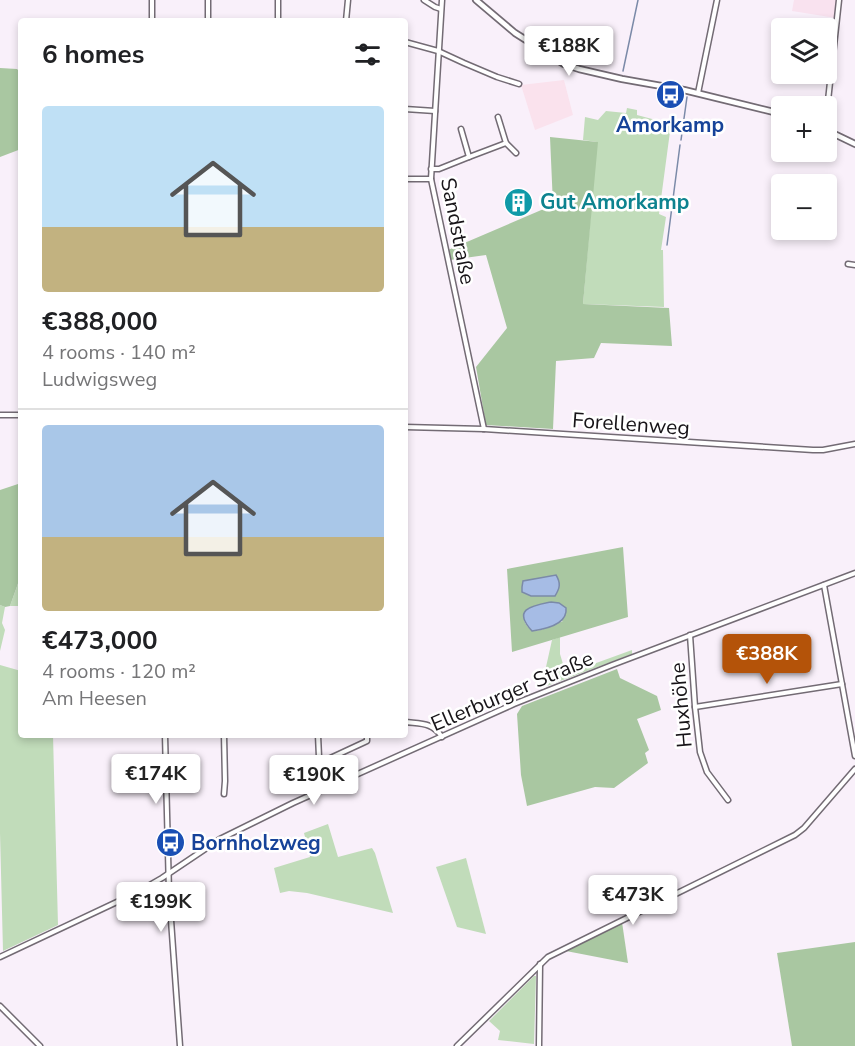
<!DOCTYPE html>
<html lang="en">
<head>
<meta charset="utf-8">
<style>
  :root { --surface:#fff; --page:#f2f2f2; --text:#202124; --muted:#757577; --line:#e0e0e0; --accent:#b45309 }
  body { margin:0; font-family:"Nunito Sans",sans-serif; background:var(--page); color:var(--text); height:100vh; display:flex; flex-direction:column; font-size:22px; white-space:nowrap }
  * { box-sizing:border-box; margin:0 }
  p { font-size:20px; color:var(--muted) }
  .icon { flex:none; width:33px; height:33px; fill:none; stroke:currentColor; stroke-width:2; stroke-linecap:round; stroke-linejoin:round }
  .map { position:relative; flex:1; overflow:hidden }
  .side { position:absolute; left:18px; top:18px; width:390px; height:720px; display:flex; flex-direction:column; background:var(--surface); border-radius:6px; box-shadow:0 3px 9px #0003 }
  .side>* { flex:none }
  .fabs { position:absolute; left:771px; top:18px; display:grid; gap:12px }
  .fabs a { display:grid; place-items:center; width:66px; height:66px; border-radius:6px; background:var(--surface); box-shadow:0 3px 9px #0003; font-size:30px }
  .price { position:absolute; translate:-50% -51px; padding:0 14px; border-radius:6px; background:#fff; color:#222; font-size:20px; line-height:39px; filter:drop-shadow(0 2px 3px #0008) }
  .price::after { content:''; position:absolute; left:50%; top:36px; width:18px; height:14px; margin-left:-9px; background:inherit; clip-path:polygon(0 0,100% 0,50% 100%) }
  .price.selected { background:var(--accent); color:#fff }
  ul { padding:0; list-style:none }
  li { display:grid; align-content:center; gap:12px; height:318px; padding:0 24px }
  li+li { border-top:2px solid var(--line) }
  li span { display:grid; place-items:center; height:186px; border-radius:6px; color:#555 }
  li>.icon { margin-inline-start:auto }
  span .icon { width:108px; height:108px; fill:#fffc; stroke-width:1 }
  li b { font-size:26px }
  h2 { display:flex; justify-content:space-between; align-items:center; height:72px; padding:0 24px; font-size:26px }
  .map>svg:first-child { display:block }
</style>
</head>
<body>
<div class="map">
<svg width="855" height="1046" viewBox="0 0 855 1046">
  <rect width="100%" height="100%" fill="#f9f0fa"/>
  <path fill="#f9e2ef" d="M794 0H837L836 18 792 11Z"/>
  <path fill="#fae2ed" d="M564 80 573 115 535 130 521 85Z"/>
  <g fill="#c1dcba">
    <path d="M627 108 637 110V115L671 124 659 214 666 217 661 250H663L664 307 583 304 597 142 583 140 585 117 598 120 606 111 626 113Z"/>
    <path d="M21 575V606H10Z"/>
    <path d="M0 605 5 607 2 623 5 630 0 651Z"/>
    <path d="M560 637V654L566 674 632 650V654L539 689 542 685 552 640Z"/>
    <path d="M0 665 21 671V735H53L58 925 3 951 0 833Z"/>
    <path d="M328 824 338 857 372 848 375 853 393 913 307 893 289 891 280 893 274 868 310 857 304 833Z"/>
    <path d="M466 858 486 934 457 927 436 867Z"/>
    <path d="M534 976H536L534 1044 498 1040 500 1031 489 1021Z"/>
  </g>
  <g fill="#a9c7a1" fill-rule="evenodd">
    <path d="M0 68 17 69 21 73V149L0 157Z"/>
    <path d="M550 137 598 142 583 304 669 308 672 346 601 343 594 358 556 361 553 429 486 425 476 367 507 328 486 255 450 260 448 250 553 205Z"/>
    <path d="M21 483V575L10 606 5 607 0 605V490Z"/>
    <path d="M623 547 628 617 512 652 507 569ZM525 611 563 621 541 630 532 631C526 625 522 621 525 611Z"/>
    <path d="M617 669 620 678 657 696 661 710 637 719 649 750 645 753 648 763 614 788 595 787 527 806 521 775 517 714 522 706Z"/>
    <path d="M622 922 628 963 566 951 567 949Z"/>
    <path d="M855 942V1046H792L777 953Z"/>
  </g>
  <g fill="#a6bce5" stroke="#7b8aa8" stroke-width="1.5">
    <path d="M556 575C561 583 560 588 555 596H531L522 592V587L523 581Z"/>
    <path d="M551 602 559 603 566 608C568 624 546 629 532 631 512 609 531 606 551 602Z"/>
  </g>
  <g fill="none" stroke-linecap="round" stroke-linejoin="round">
    <g stroke="#7b8aa8" stroke-width="1.5">
      <path d="M623 71 638 0"/>
      <path d="M681 140 687 97"/>
      <path d="M667 245 680 145"/>
    </g>
    <defs>
      <g id="minor">
        <path d="M152 0V21"/>
        <path d="M278 0V21"/>
        <path d="M424 0 435 7 441 9"/>
        <path d="M442 0 431 179 484 429"/>
        <path d="M208 21V0"/>
        <path d="M346 21 348 0"/>
        <path d="M405 42 438 51 464 63 497 77 519 84"/>
        <path d="M698 93 717 0"/>
        <path d="M405 109 435 111"/>
        <path d="M826 119 839 0"/>
        <path d="M506 143 516 153"/>
        <path d="M469 157 506 143 498 117"/>
        <path d="M431 169H439L469 157 461 129"/>
        <path d="M405 179H431"/>
        <path d="M848 264 855 265"/>
        <path d="M0 415H21"/>
        <path d="M405 427 484 429 813 450H823L855 444"/>
        <path d="M824 585 855 756"/>
        <path d="M690 635 695 707 700 752 707 772 728 800"/>
        <path d="M695 707 842 684"/>
        <path d="M405 722C421 724 432 722 442 737"/>
        <path d="M165 735 169 892 180 1046"/>
        <path d="M224 735 225 781 224 794"/>
        <path d="M318 735 319 757 324 761 367 741V735"/>
        <path d="M0 957 136 893 162 878 220 839 293 803 514 704 612 665 855 573"/>
        <path d="M0 1006 40 1046"/>
        <path d="M457 1046 548 957 795 835 804 828 855 769"/>
        <path d="M539 1046 540 964"/>
      </g>
      <g id="tertiary">
        <path d="M476 0 515 33 564 64 579 69 622 79 684 90 782 114"/>
        <path d="M826 130 855 144"/>
      </g>
    </defs>
    <use href="#minor" stroke="#736b74" stroke-width="7"/>
    <use href="#tertiary" stroke="#736b74" stroke-width="8"/>
    <use href="#minor" stroke="#fff" stroke-width="4"/>
    <use href="#tertiary" stroke="#fff" stroke-width="4.5"/>
  </g>
  <defs>
    <symbol id="bus-disc" viewBox="-11 -11 22 22"><circle r="9.5" fill="#1a4fb4" stroke="#fff"/><path d="M-5-6H5V4H4V6H2V4H-2V6H-4V4H-5ZM-3.5-4V0h7V-4ZM-3.5 1.2v1.5H-2V1.2ZM2 1.2v1.5H3.5V1.2Z" fill="#fff"/></symbol>
    <symbol id="building-disc" viewBox="-11 -11 22 22"><circle r="9.5" fill="#0f9aa8" stroke="#fff"/><path d="M-4-6H4V6H1V3H-1V6H-4ZM-2.5-4.3h1.7v1.8h-1.7ZM.8-4.3h1.7v1.8H.8ZM-2.5-1h1.7V.8h-1.7ZM.8-1h1.7V.8H.8Z" fill="#fff"/></symbol>
  </defs>
  <g fill-rule="evenodd">
    <use href="#bus-disc" x="654" y="78" width="33" height="33"/>
    <use href="#building-disc" x="502" y="186" width="33" height="33"/>
    <use href="#bus-disc" x="154" y="826" width="33" height="33"/>
  </g>
  <g text-anchor="middle" stroke-width="5" stroke-linejoin="round" paint-order="stroke">
    <g font-size="21" font-weight="bold" fill="#164399" stroke="#fff">
      <text x="670" y="132">Amorkamp</text>
      <text x="191" y="850" text-anchor="start">Bornholzweg</text>
    </g>
    <g font-size="21" font-weight="bold" fill="#0d838f" stroke="#fff" text-anchor="start">
      <text x="540" y="209">Gut Amorkamp</text>
    </g>
    <g font-size="21" fill="#171418" stroke="#fff">
      <text transform="translate(458 231) rotate(79)" y="7">Sandstraße</text>
      <text transform="translate(631 424) rotate(4)" y="7">Forellenweg</text>
      <text transform="translate(512 691) rotate(-23)" y="7">Ellerburger Straße</text>
      <text transform="translate(681 705) rotate(-95)" y="7">Huxhöhe</text>
    </g>
  </g>
</svg>
<div class="fabs">
<a><svg class="icon" aria-label="layers" viewBox="0 0 24 24"><path d="M12 4l9 5-9 5-9-5zM3 14l9 5 9-5"/></svg></a>
<a>+</a>
<a>−</a>
</div>
<b class="price" style="left:569px;top:77px">€188K</b>
<b class="price selected" style="left:767px;top:685px">€388K</b>
<b class="price" style="left:156px;top:805px">€174K</b>
<b class="price" style="left:314px;top:806px">€190K</b>
<b class="price" style="left:633px;top:926px">€473K</b>
<b class="price" style="left:161px;top:933px">€199K</b>
<section class="side">
<h2>6 homes<svg class="icon" aria-label="filters" viewBox="0 0 24 24"><path d="M4 7h16M4 17h16"/><circle cx="9" cy="7" r="2"/><circle cx="15" cy="17" r="2"/></svg></h2>
<ul>
<li><span style="background:linear-gradient(#bfe0f5 65%,#c2b280 0)"><svg class="icon" aria-label="home" viewBox="0 0 24 24"><path d="M3 11l9-7 9 7M6 9v11h12V9"/></svg></span><div><b>€388,000</b><p>4 rooms · 140 m²</p><p>Ludwigsweg</p></div></li>
<li><span style="background:linear-gradient(#a9c7e8 60%,#c2b280 0)"><svg class="icon" aria-label="home" viewBox="0 0 24 24"><path d="M3 11l9-7 9 7M6 9v11h12V9"/></svg></span><div><b>€473,000</b><p>4 rooms · 120 m²</p><p>Am Heesen</p></div></li>
</ul>
</section>
</div>
</body>
</html>
